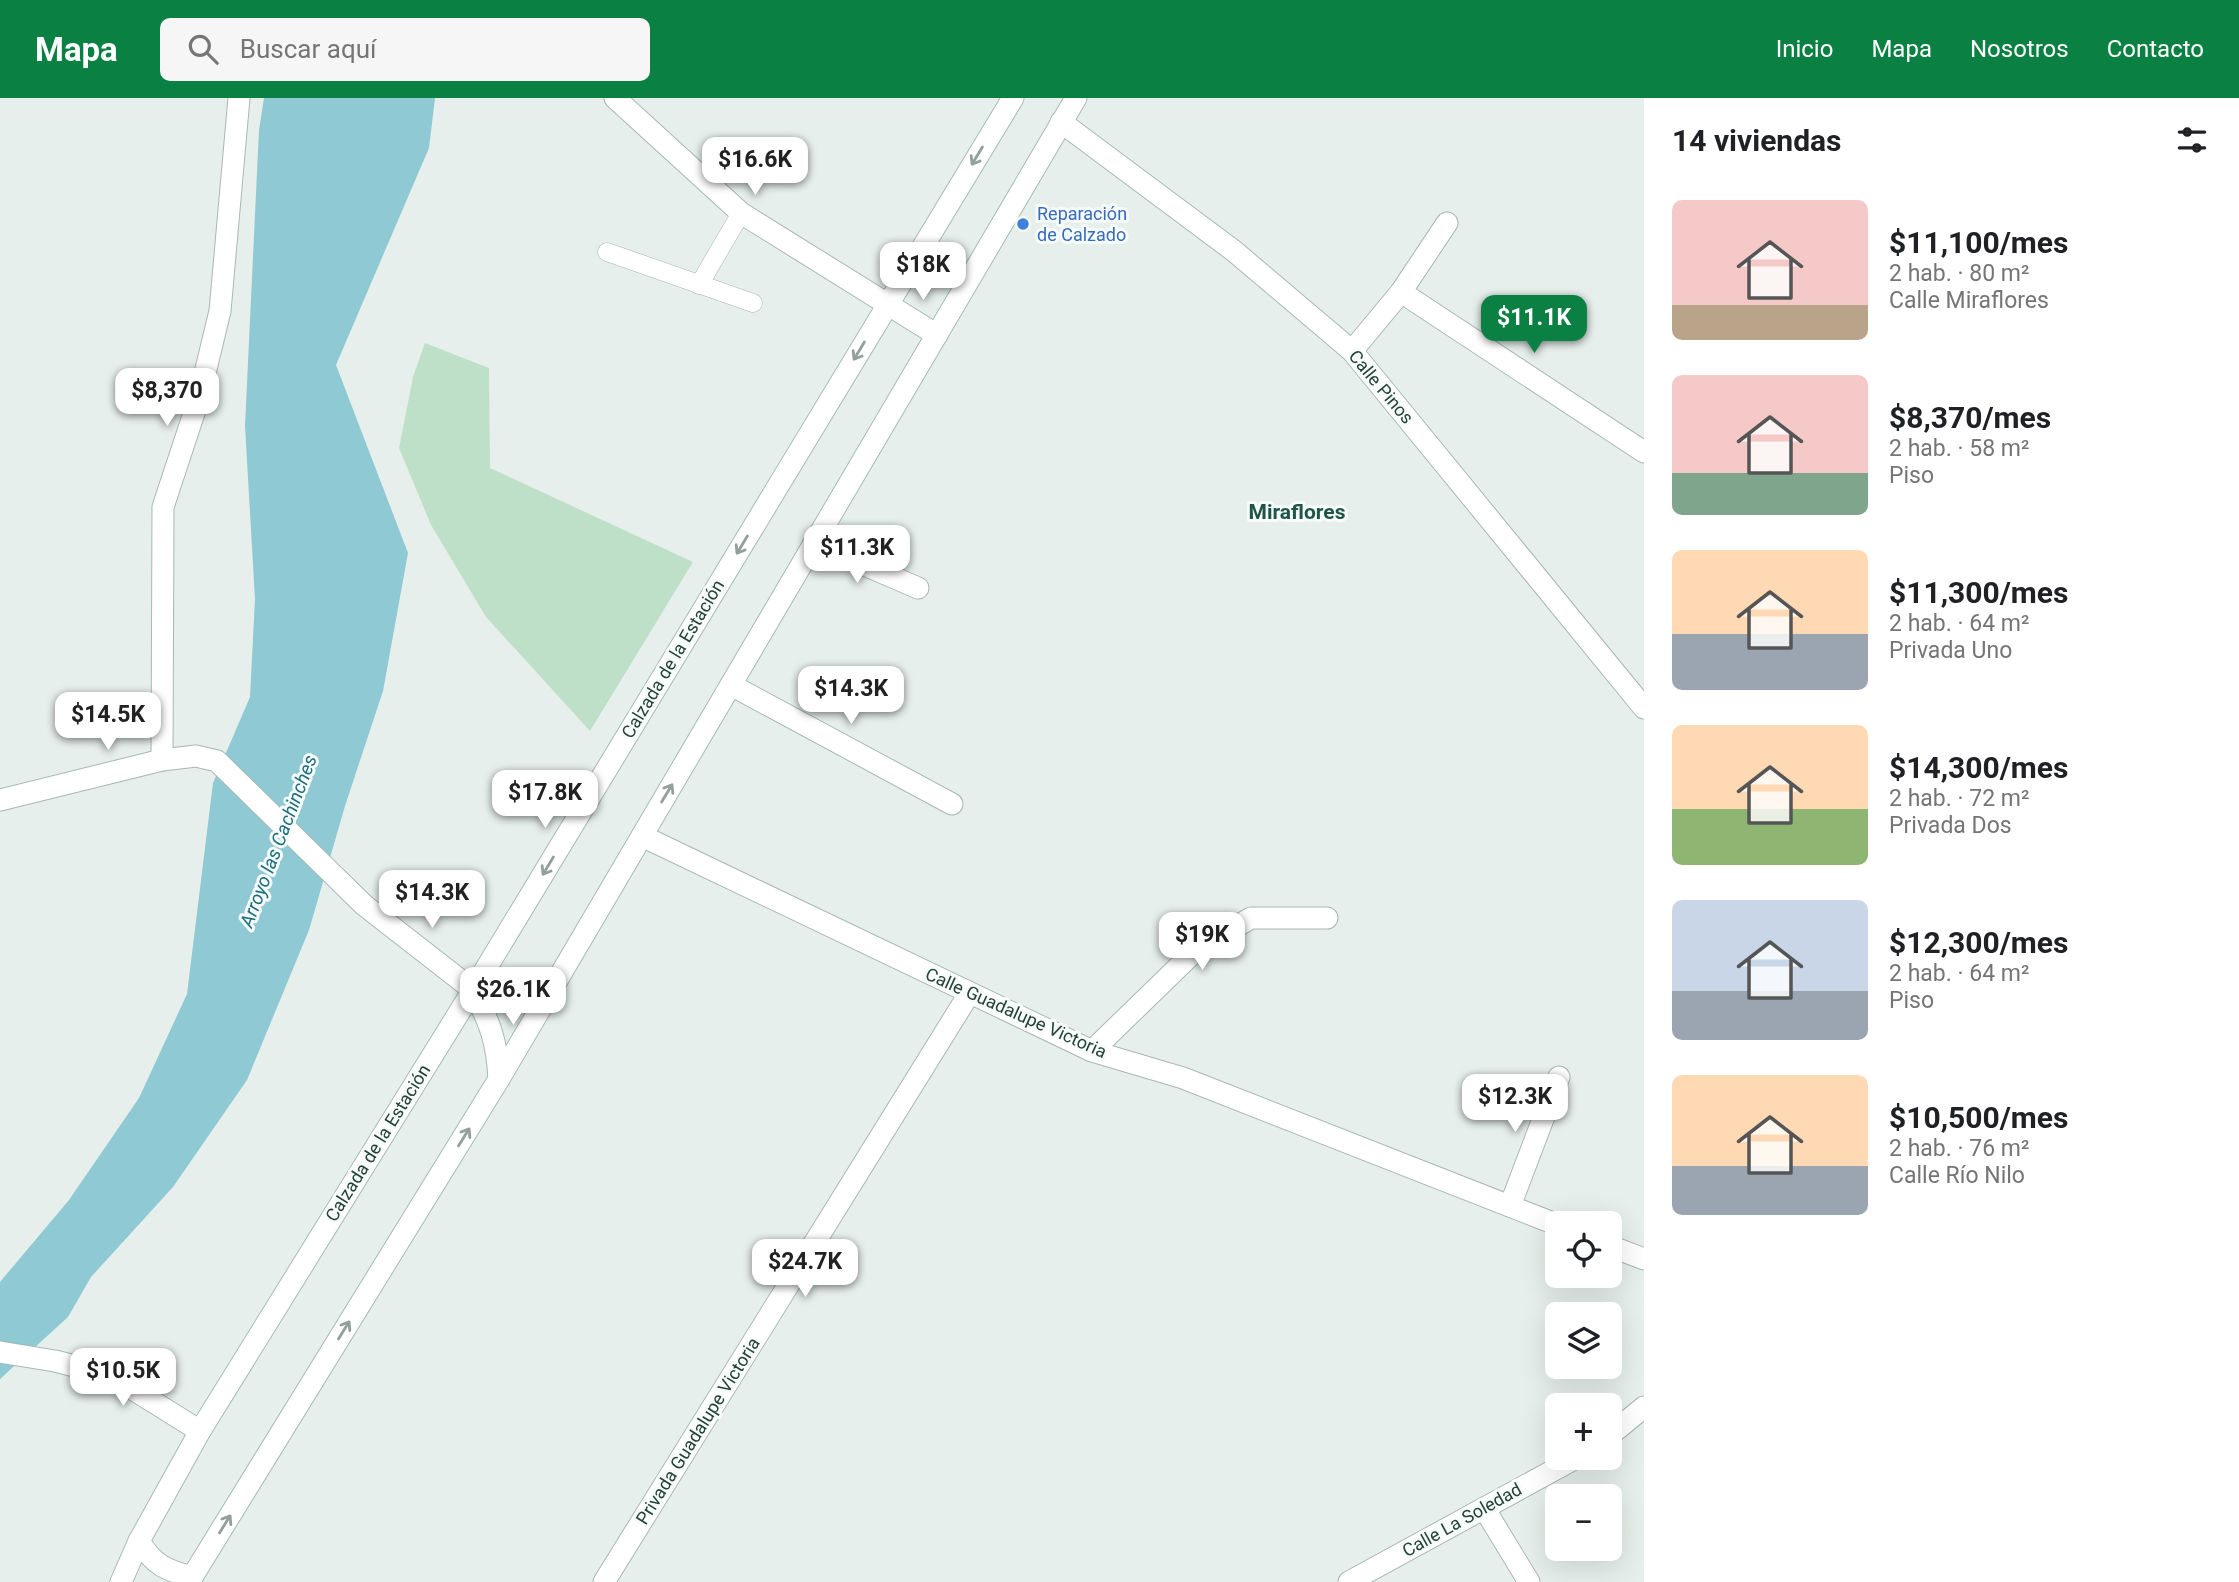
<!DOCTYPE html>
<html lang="es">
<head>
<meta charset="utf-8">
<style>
  :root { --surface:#fff; --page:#f6f6f6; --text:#202124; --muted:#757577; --accent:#0b8043 }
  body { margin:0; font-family:Roboto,sans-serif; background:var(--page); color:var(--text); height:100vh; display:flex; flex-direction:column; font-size:26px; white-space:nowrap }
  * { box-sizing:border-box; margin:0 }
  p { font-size:23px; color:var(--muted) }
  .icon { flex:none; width:38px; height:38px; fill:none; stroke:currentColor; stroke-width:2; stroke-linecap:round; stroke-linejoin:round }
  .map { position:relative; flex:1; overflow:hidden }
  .panel { display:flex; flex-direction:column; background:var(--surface); width:595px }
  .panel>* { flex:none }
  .fabs { position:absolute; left:1545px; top:1113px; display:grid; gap:14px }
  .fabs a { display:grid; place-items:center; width:77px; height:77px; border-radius:10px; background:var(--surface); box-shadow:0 7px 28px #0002; font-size:35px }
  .price { position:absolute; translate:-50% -60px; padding:0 16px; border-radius:14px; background:#fff; color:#222; font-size:23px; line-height:46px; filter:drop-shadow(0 2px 4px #0008) }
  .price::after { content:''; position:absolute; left:50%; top:42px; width:21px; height:16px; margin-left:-10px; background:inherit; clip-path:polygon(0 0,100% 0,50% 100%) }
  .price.on { background:var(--accent); color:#fff }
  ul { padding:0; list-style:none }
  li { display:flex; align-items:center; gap:21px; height:175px; padding:0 28px }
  li span { display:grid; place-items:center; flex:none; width:196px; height:140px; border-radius:10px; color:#555 }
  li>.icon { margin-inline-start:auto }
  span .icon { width:84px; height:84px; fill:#fffc; stroke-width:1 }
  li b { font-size:30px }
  h2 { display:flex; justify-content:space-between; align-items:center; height:84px; padding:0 28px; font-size:30px }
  header { display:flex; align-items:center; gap:42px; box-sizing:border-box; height:98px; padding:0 35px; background:var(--accent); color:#fff }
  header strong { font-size:33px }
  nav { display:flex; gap:38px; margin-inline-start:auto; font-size:24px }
  .search { width:490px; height:63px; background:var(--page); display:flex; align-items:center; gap:18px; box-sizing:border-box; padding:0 24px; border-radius:10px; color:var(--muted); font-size:26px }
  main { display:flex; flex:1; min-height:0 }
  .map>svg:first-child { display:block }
</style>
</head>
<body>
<header>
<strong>Mapa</strong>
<div class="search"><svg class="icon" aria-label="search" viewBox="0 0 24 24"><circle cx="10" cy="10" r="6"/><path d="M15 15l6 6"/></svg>Buscar aquí</div>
<nav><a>Inicio</a><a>Mapa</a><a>Nosotros</a><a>Contacto</a></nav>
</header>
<main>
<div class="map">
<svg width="1644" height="1484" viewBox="0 0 1644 1484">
  <rect width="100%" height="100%" fill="#e6efeb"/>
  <path fill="#bfe0c8" d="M425 245 489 270 490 370 693 464 590 633 486 519 431 427 399 350 413 279Z"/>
  <path fill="#8ec9d4" d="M264 0H435L429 50 336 267 408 455 383 593 345 708 309 832 247 982 173 1089 91 1179 68 1219 0 1281V1184L69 1102 139 1000 187 896 213 685 250 599 255 501 245 328 259 32Z"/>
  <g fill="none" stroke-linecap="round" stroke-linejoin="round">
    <defs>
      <g id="lane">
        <path d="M607 154 753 205"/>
        <path d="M699 187 741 115"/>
      </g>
      <g id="street">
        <path d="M615 0 741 115 937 237"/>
        <path d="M1061 24 1234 153 1352 253 1644 610"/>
        <path d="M1401 194 1644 354"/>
        <path d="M1352 253 1401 194 1447 125"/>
        <path d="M814 445 918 490"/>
        <path d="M731 587 952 706"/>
        <path d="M162 662 163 409 199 300 220 213 239 0"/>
        <path d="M0 702 162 662 196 658 217 663 364 807 473 892"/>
        <path d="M642 738 1092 953 1183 980 1558 1127"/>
        <path d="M1092 953 1196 852 1251 820H1327"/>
        <path d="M1510 1108 1559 979"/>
        <path d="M1610 1148 1644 1161"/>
        <path d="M0 1254 55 1263 110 1277 200 1333"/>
        <path d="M1610 1337 1644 1309"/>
        <path d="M1484 1410 1529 1484"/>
        <path d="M604 1484 969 896"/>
        <path d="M1349 1484 1576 1360"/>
      </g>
      <g id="secondary">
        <path d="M473 892C490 925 497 943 499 981"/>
        <path d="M139 1443C154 1467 165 1472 192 1479"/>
        <path d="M121 1484 139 1443 200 1333 473 892 1013 0"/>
        <path d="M189 1484 499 981 1076 0"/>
      </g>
    </defs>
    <use href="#lane" stroke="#a8b8b2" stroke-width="19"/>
    <use href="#street" stroke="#a8b8b2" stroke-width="23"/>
    <use href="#secondary" stroke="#a4bbb3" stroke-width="23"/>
    <use href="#lane" stroke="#fff" stroke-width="18"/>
    <use href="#street" stroke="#fff" stroke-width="21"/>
    <use href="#secondary" stroke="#fff" stroke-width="21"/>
  </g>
  <defs><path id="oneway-shaft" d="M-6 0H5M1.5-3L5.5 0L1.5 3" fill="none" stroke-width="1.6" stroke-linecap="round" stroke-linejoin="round" transform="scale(1.75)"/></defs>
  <g stroke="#92a09c">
    <use href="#oneway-shaft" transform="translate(977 58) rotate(121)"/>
    <use href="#oneway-shaft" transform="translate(859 253) rotate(121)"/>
    <use href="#oneway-shaft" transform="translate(742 447) rotate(121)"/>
    <use href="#oneway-shaft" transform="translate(667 695) rotate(-59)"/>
    <use href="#oneway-shaft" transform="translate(548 768) rotate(121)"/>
    <use href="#oneway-shaft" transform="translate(464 1039) rotate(-58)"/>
    <use href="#oneway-shaft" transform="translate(344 1232) rotate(-58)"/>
    <use href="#oneway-shaft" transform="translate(225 1426) rotate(-58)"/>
  </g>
  <circle fill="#3f7fe0" stroke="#f7fbf9" stroke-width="2.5" cx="1023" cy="126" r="7"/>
  <g text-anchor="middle" stroke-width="6" stroke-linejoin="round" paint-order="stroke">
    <g font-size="18" fill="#366cbe" stroke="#f7fbf9" text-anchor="start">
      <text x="1037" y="122">Reparación<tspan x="1037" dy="21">de Calzado</tspan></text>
    </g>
    <g font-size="18" fill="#24423a" stroke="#f7fbf9">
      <text transform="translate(1381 289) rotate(50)" y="6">Calle Pinos</text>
      <text transform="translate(673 561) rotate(-59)" y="6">Calzada de la Estación</text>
      <text transform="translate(1016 915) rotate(24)" y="6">Calle Guadalupe Victoria</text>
      <text transform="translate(378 1045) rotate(-58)" y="6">Calzada de la Estación</text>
      <text transform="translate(698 1333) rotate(-58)" y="6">Privada Guadalupe Victoria</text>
      <text transform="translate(1462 1422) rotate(-29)" y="6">Calle La Soledad</text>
    </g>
    <g font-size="19" font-style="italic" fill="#1c6f80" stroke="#f7fbf9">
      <text transform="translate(278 743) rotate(-69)" y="7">Arroyo las Cachinches</text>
    </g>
    <g font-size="21" font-weight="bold" fill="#1f5548" stroke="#f7fbf9">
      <text x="1297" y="421">Miraflores</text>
    </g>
  </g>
</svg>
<div class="fabs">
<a><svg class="icon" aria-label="locate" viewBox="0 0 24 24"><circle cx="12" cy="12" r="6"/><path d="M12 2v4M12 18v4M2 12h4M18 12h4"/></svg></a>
<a><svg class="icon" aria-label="layers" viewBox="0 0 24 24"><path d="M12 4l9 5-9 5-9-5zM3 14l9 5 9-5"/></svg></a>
<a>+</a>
<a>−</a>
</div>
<b class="price" style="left:755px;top:99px">$16.6K</b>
<b class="price" style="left:923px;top:204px">$18K</b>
<b class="price on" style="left:1534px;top:257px">$11.1K</b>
<b class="price" style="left:167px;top:330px">$8,370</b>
<b class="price" style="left:857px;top:487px">$11.3K</b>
<b class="price" style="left:851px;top:628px">$14.3K</b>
<b class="price" style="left:108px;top:654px">$14.5K</b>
<b class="price" style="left:545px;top:732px">$17.8K</b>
<b class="price" style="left:432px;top:832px">$14.3K</b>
<b class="price" style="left:1202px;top:874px">$19K</b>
<b class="price" style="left:513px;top:929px">$26.1K</b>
<b class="price" style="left:1515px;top:1036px">$12.3K</b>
<b class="price" style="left:805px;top:1201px">$24.7K</b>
<b class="price" style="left:123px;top:1310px">$10.5K</b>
</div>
<section class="panel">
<h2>14 viviendas<svg class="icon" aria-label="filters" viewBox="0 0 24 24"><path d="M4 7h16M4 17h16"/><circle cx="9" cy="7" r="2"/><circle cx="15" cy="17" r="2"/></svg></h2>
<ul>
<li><span style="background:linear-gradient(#f6c9c9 75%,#b9a48a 0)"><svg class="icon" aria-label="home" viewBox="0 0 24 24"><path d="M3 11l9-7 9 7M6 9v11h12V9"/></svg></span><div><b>$11,100/mes</b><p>2 hab. · 80 m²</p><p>Calle Miraflores</p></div></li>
<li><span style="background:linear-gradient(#f6c9c9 70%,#7fa58c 0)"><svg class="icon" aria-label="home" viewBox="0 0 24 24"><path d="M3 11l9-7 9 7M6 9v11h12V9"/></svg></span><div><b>$8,370/mes</b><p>2 hab. · 58 m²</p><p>Piso</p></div></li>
<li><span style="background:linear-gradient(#ffd9b3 60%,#9aa5b1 0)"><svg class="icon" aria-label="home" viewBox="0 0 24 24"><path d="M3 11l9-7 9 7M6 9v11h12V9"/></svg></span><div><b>$11,300/mes</b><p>2 hab. · 64 m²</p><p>Privada Uno</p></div></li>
<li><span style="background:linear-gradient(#ffd9b3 60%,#8fb573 0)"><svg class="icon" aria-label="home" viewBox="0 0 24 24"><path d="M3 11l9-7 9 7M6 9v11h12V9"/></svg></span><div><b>$14,300/mes</b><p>2 hab. · 72 m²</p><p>Privada Dos</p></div></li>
<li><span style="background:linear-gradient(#c9d6e8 65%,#9aa5b1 0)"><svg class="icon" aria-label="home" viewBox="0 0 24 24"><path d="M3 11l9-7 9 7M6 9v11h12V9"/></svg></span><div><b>$12,300/mes</b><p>2 hab. · 64 m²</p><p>Piso</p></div></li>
<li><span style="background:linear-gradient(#ffd9b3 65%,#9aa5b1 0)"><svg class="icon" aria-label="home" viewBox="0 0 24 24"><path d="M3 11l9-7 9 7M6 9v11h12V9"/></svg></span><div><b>$10,500/mes</b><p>2 hab. · 76 m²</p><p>Calle Río Nilo</p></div></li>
</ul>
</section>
</main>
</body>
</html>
